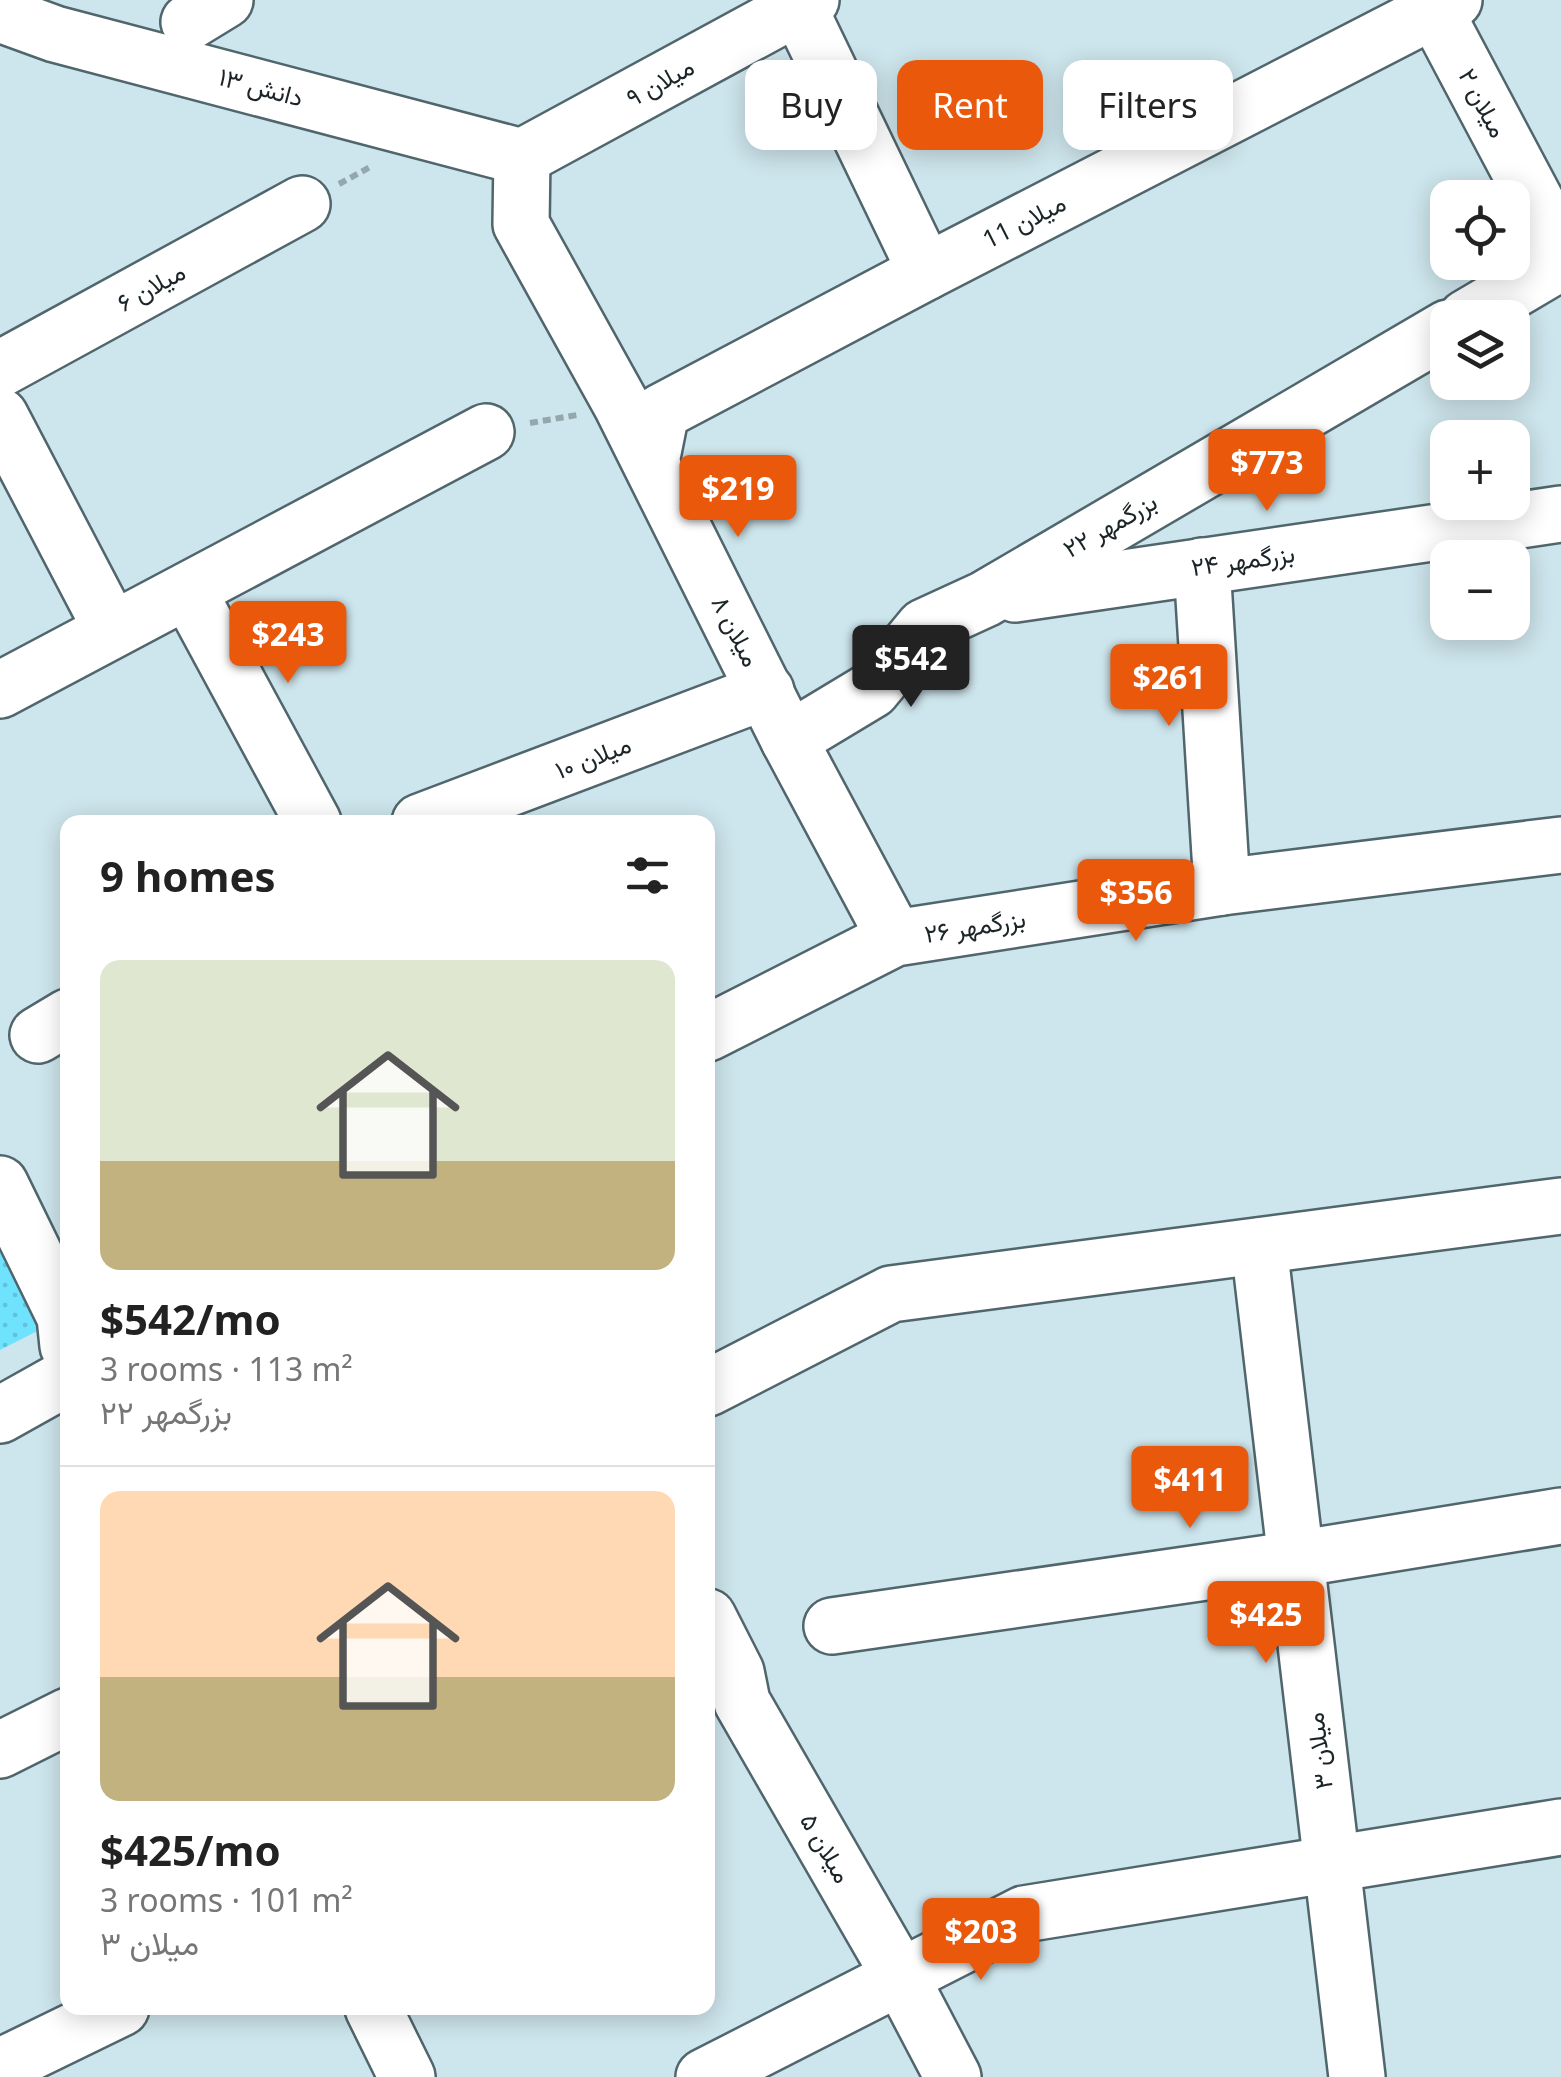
<!DOCTYPE html>
<html lang="en">
<head>
<meta charset="utf-8">
<style>
  :root { --surface:#fff; --page:#f6f6f6; --text:#222; --muted:#767676; --line:#e0e0e0; --accent:#ea580c }
  body { margin:0; font-family:"Noto Sans",Vazirmatn,sans-serif; background:var(--page); color:var(--text); height:100vh; display:flex; flex-direction:column; font-size:38px; white-space:nowrap }
  * { box-sizing:border-box; margin:0 }
  p { font-size:32px; color:var(--muted) }
  .icon { flex:none; width:55px; height:55px; fill:none; stroke:currentColor; stroke-width:2; stroke-linecap:round; stroke-linejoin:round }
  .map { position:relative; flex:1; overflow:hidden }
  .drawer { position:absolute; left:60px; top:815px; width:655px; height:1200px; display:flex; flex-direction:column; background:var(--surface); border-radius:20px; box-shadow:0 5px 25px #0003 }
  .drawer>* { flex:none }
  .guide { position:absolute; left:745px; top:60px; width:665px; height:90px; display:flex; gap:20px }
  .tools { position:absolute; left:1430px; top:180px; display:grid; gap:20px }
  .tools a { display:grid; place-items:center; width:100px; height:100px; border-radius:20px; background:var(--surface); box-shadow:0 5px 25px #0003; font-size:50px }
  .price { position:absolute; translate:-50% -85px; padding:0 22px; border-radius:10px; background:var(--accent); color:#fff; font-size:32px; line-height:65px; filter:drop-shadow(0 2px 5px #0008) }
  .price::after { content:''; position:absolute; left:50%; top:60px; width:30px; height:22px; margin-left:-15px; background:inherit; clip-path:polygon(0 0,100% 0,50% 100%) }
  .price.selected { background:#222; color:#fff }
  ul { padding:0; list-style:none }
  li { display:grid; align-content:center; gap:20px; height:530px; padding:0 40px }
  li+li { border-top:2px solid var(--line) }
  li span { display:grid; place-items:center; height:310px; border-radius:20px; color:#555 }
  li>.icon { margin-inline-start:auto }
  span .icon { width:180px; height:180px; fill:#fffc; stroke-width:1 }
  li b { font-size:42px }
  h2 { display:flex; justify-content:space-between; align-items:center; height:120px; padding:0 40px; font-size:42px }
  .chip { padding:0 35px; border-radius:20px; background:var(--surface); box-shadow:0 5px 25px #0003; font-size:35px; line-height:90px }
  .chip.selected { background:var(--accent); color:#fff }
  .map>svg:first-child { display:block }
</style>
</head>
<body>
<div class="map">
<svg width="1561" height="2077" viewBox="0 0 1561 2077">
  <defs>
    <pattern id="park-dots" width="8" height="8" patternUnits="userSpaceOnUse" patternTransform="scale(2.5)"><rect width="8" height="8" fill="#6fe2fe"/><path d="M2 2h.1M6 6h.1" fill="none" stroke="#60c2da" stroke-width="1.8" stroke-linecap="round"/></pattern>
  </defs>
  <rect width="100%" height="100%" fill="#cde5ec"/>
  <path fill="url(#park-dots)" d="M0 1184 65 1317 0 1350Z"/>
  <g fill="none" stroke-linecap="round" stroke-linejoin="round">
    <defs>
      <g id="minor">
        <path d="M795 0 926 272"/>
        <path d="M1429 0 1561 249"/>
        <path d="M0 14 55 34 522 157"/>
        <path d="M189 22 225 0"/>
        <path d="M522 157 521 224 622 406 789 740 895 938"/>
        <path d="M522 157 811 0"/>
        <path d="M1466 318 1561 262"/>
        <path d="M0 369 302 204"/>
        <path d="M0 416 112 630"/>
        <path d="M651 462 661 412 926 272 1454 0"/>
        <path d="M1202 566 1222 887"/>
        <path d="M188 591 313 822"/>
        <path d="M1015 594 1561 514"/>
        <path d="M0 690 486 432"/>
        <path d="M789 740 872 690 924 627 985 599 1448 328"/>
        <path d="M420 822 766 691"/>
        <path d="M708 1033 895 938 1222 887 1561 845"/>
        <path d="M38 1035 68 1017"/>
        <path d="M0 1184 65 1317 68 1346"/>
        <path d="M1259 1246 1357 2077"/>
        <path d="M708 1388 891 1294 1561 1206"/>
        <path d="M0 1415 68 1377"/>
        <path d="M708 1617 736 1672 742 1702 900 1976 953 2077"/>
        <path d="M832 1626 1296 1559 1561 1516"/>
        <path d="M0 1750 68 1716"/>
        <path d="M373 2008 407 2077"/>
        <path d="M4 2065 121 2008"/>
        <path d="M704 2077 1024 1914 1561 1827"/>
      </g>
    </defs>
    <use href="#minor" stroke="#50666c" stroke-width="60"/>
    <g stroke="#93a7ac" stroke-width="6" stroke-dasharray="8 5" stroke-linecap="butt">
      <path d="M339 184 372 166"/>
      <path d="M530 423 577 415"/>
    </g>
    <use href="#minor" stroke="#fff" stroke-width="55"/>
  </g>
  <g text-anchor="middle" stroke-width="10" stroke-linejoin="round" paint-order="stroke">
    <g font-size="25" fill="#1b2427" stroke="#fff">
      <text transform="translate(660 82) rotate(-29)" y="9">میلان ۹</text>
      <text transform="translate(261 87) rotate(15)" y="9">دانش ۱۳</text>
      <text transform="translate(1483 103) rotate(62)" y="9">میلان ۲</text>
      <text transform="translate(1024 221) rotate(-27)" y="9">میلان 11</text>
      <text transform="translate(151 287) rotate(-29)" y="9">میلان ۶</text>
      <text transform="translate(1110 525) rotate(-30)" y="9">بزرگمهر ۲۲</text>
      <text transform="translate(1243 560) rotate(-8)" y="9">بزرگمهر ۲۴</text>
      <text transform="translate(736 631) rotate(63)" y="9">میلان ۸</text>
      <text transform="translate(593 757) rotate(-21)" y="9">میلان ۱۰</text>
      <text transform="translate(975 926) rotate(-9)" y="9">بزرگمهر ۲۶</text>
      <text transform="translate(1319 1751) rotate(-97)" y="9">میلان ۳</text>
      <text transform="translate(826 1848) rotate(60)" y="9">میلان ۵</text>
    </g>
  </g>
</svg>
<div class="tools">
<a><svg class="icon" aria-label="locate" viewBox="0 0 24 24"><circle cx="12" cy="12" r="6"/><path d="M12 2v4M12 18v4M2 12h4M18 12h4"/></svg></a>
<a><svg class="icon" aria-label="layers" viewBox="0 0 24 24"><path d="M12 4l9 5-9 5-9-5zM3 14l9 5 9-5"/></svg></a>
<a>+</a>
<a>−</a>
</div>
<b class="price" style="left:1267px;top:514px">$773</b>
<b class="price" style="left:738px;top:540px">$219</b>
<b class="price" style="left:288px;top:686px">$243</b>
<b class="price selected" style="left:911px;top:710px">$542</b>
<b class="price" style="left:1169px;top:729px">$261</b>
<b class="price" style="left:1136px;top:944px">$356</b>
<b class="price" style="left:1190px;top:1531px">$411</b>
<b class="price" style="left:1266px;top:1666px">$425</b>
<b class="price" style="left:981px;top:1983px">$203</b>
<div class="guide">
<a class="chip">Buy</a>
<a class="chip selected">Rent</a>
<a class="chip">Filters</a>
</div>
<section class="drawer">
<h2>9 homes<svg class="icon" aria-label="filters" viewBox="0 0 24 24"><path d="M4 7h16M4 17h16"/><circle cx="9" cy="7" r="2"/><circle cx="15" cy="17" r="2"/></svg></h2>
<ul>
<li><span style="background:linear-gradient(#dfe7d0 65%,#c2b280 0)"><svg class="icon" aria-label="home" viewBox="0 0 24 24"><path d="M3 11l9-7 9 7M6 9v11h12V9"/></svg></span><div><b>$542/mo</b><p>3 rooms · 113 m²</p><p>بزرگمهر ۲۲</p></div></li>
<li><span style="background:linear-gradient(#ffd9b3 60%,#c2b280 0)"><svg class="icon" aria-label="home" viewBox="0 0 24 24"><path d="M3 11l9-7 9 7M6 9v11h12V9"/></svg></span><div><b>$425/mo</b><p>3 rooms · 101 m²</p><p>میلان ۳</p></div></li>
</ul>
</section>
</div>
</body>
</html>
